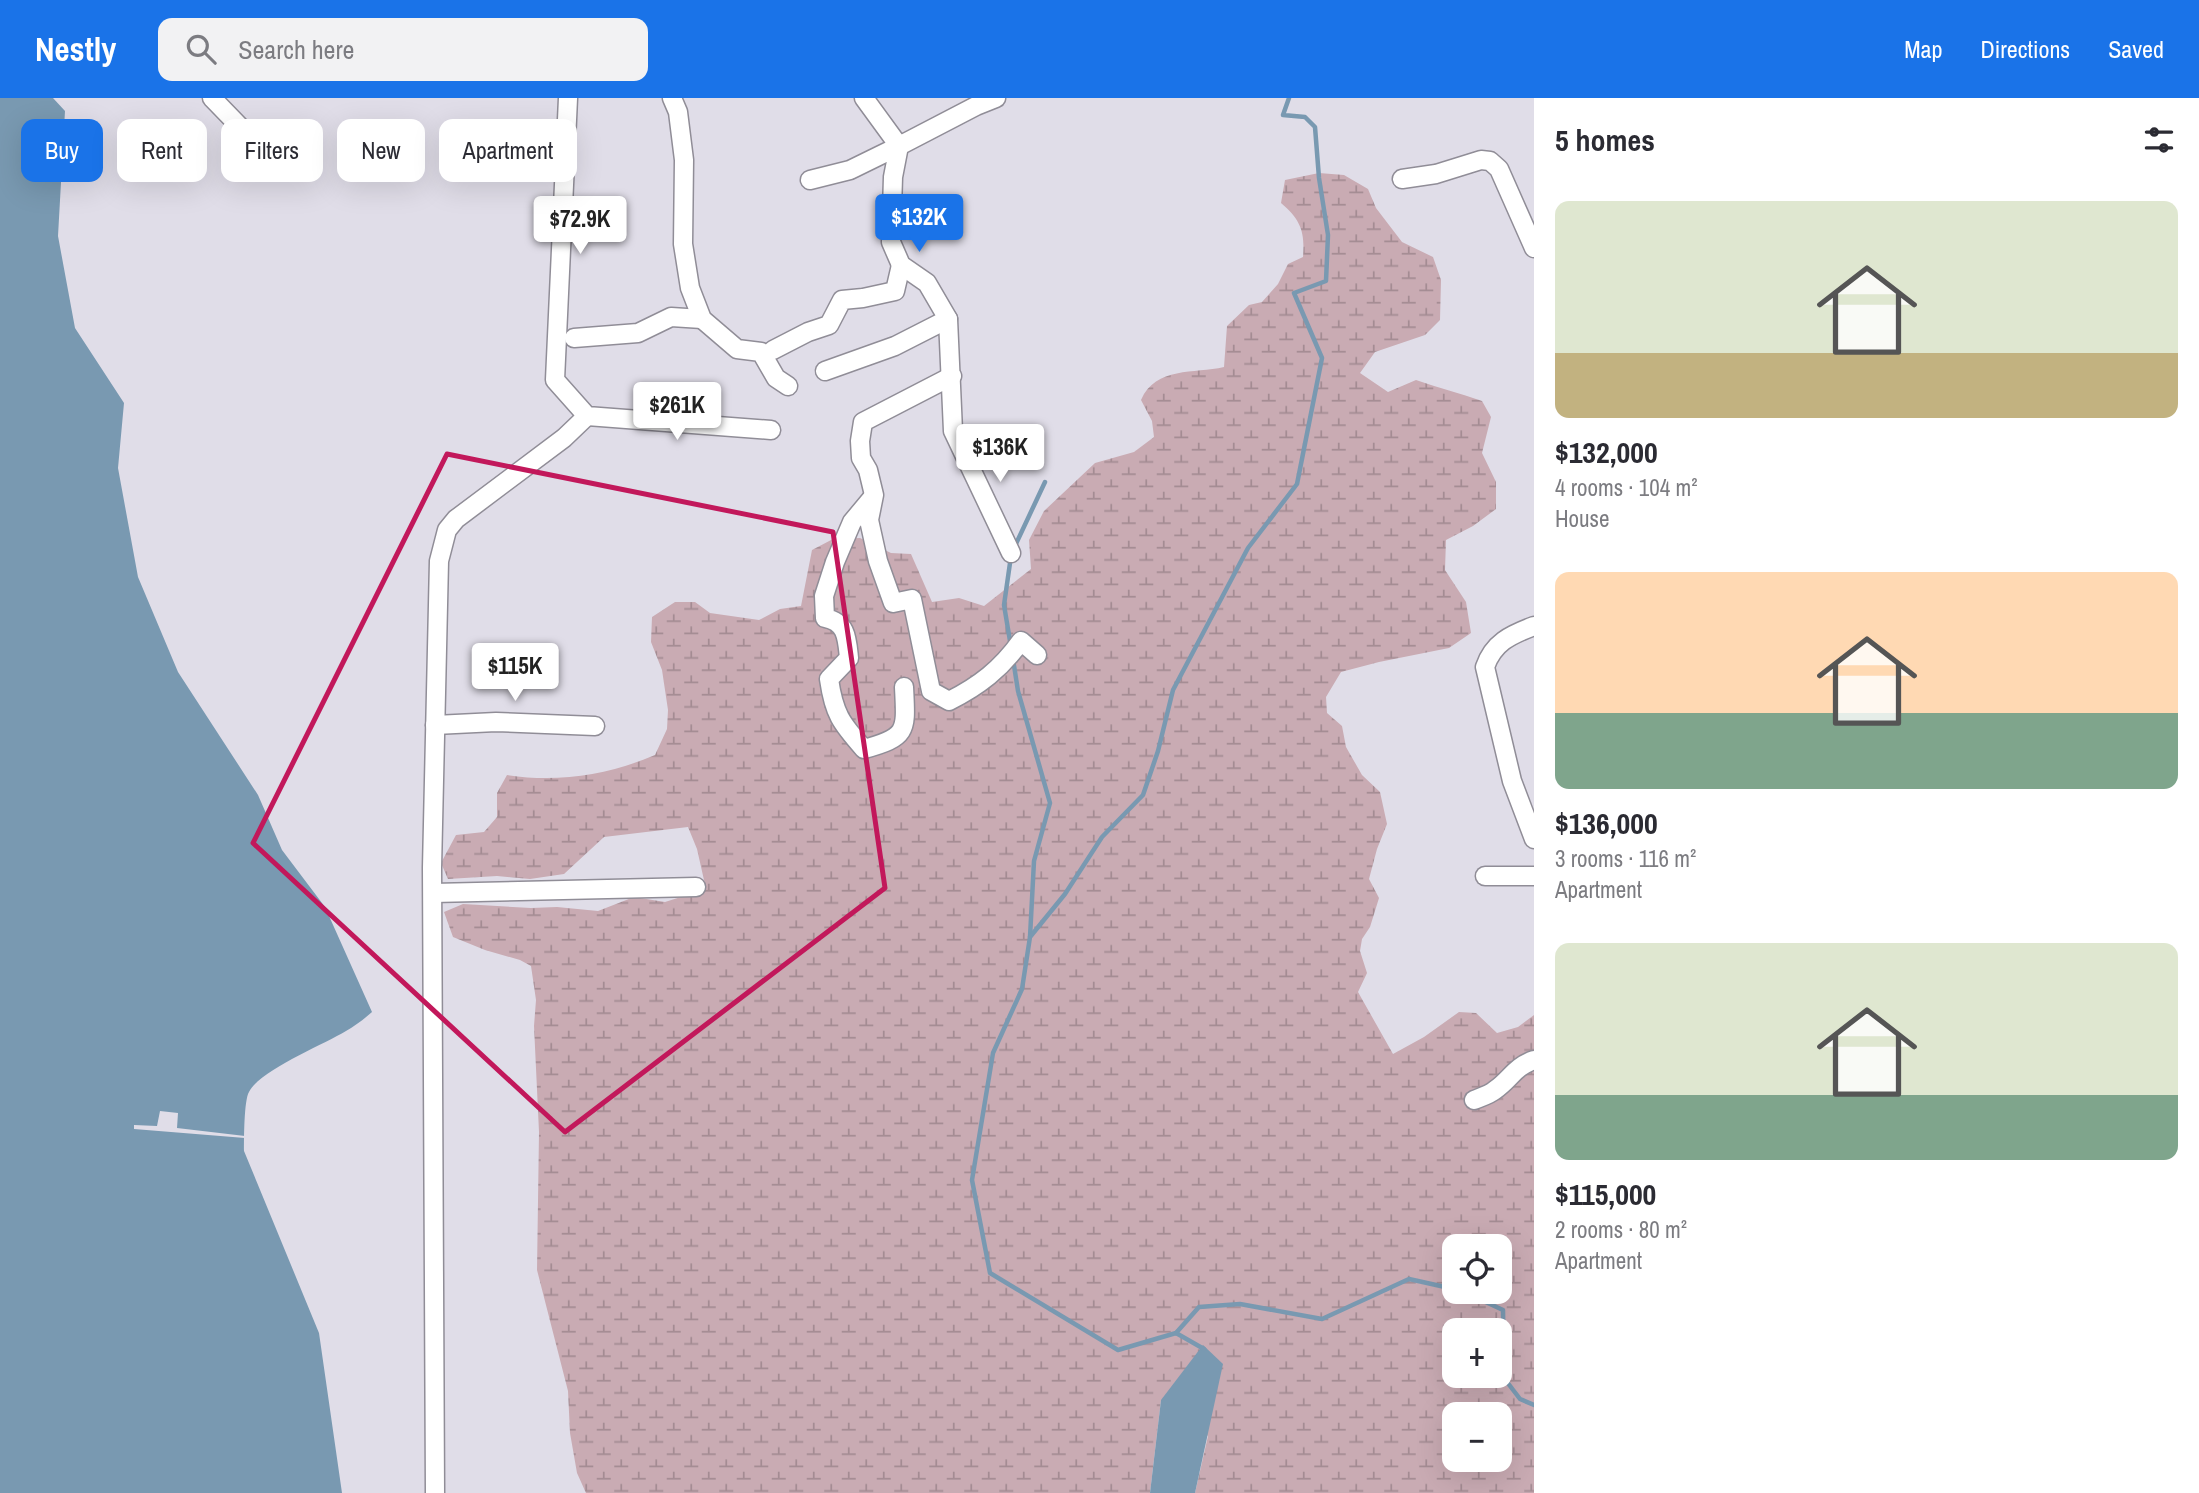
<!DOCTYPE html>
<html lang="en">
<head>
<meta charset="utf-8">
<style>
  :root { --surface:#fff; --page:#f2f2f3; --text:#2b2b33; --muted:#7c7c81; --accent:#1a73e8 }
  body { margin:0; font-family:"Archivo Narrow",sans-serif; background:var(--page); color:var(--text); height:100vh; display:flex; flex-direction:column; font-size:26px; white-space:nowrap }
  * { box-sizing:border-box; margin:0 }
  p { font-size:23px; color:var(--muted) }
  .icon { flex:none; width:38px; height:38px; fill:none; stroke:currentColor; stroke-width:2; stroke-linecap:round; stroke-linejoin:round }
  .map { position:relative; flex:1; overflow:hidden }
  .sheet { display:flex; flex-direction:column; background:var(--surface); width:665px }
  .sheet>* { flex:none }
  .hud { position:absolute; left:21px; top:21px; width:665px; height:63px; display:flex; gap:14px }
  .fabs { position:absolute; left:1442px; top:1136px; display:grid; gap:14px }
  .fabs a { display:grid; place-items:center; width:70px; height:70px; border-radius:14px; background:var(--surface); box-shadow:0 7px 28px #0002; font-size:35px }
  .price { position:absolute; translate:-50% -60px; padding:0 16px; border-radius:7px; background:#fff; color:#222; font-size:23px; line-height:46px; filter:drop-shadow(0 2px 4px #0008) }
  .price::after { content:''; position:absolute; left:50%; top:42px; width:21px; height:16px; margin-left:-10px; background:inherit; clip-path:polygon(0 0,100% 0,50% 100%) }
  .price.selected { background:var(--accent); color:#fff }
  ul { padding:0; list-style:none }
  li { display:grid; align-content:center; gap:14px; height:371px; padding:0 21px }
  li span { display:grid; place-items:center; height:217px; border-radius:14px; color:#555 }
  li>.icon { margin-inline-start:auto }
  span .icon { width:126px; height:126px; fill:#fffc; stroke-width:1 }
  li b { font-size:30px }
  h2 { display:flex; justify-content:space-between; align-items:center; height:84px; padding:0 21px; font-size:30px }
  .chip { padding:0 24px; border-radius:14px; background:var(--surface); box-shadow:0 7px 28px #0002; font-size:24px; line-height:63px }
  .chip.selected { background:var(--accent); color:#fff }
  header { display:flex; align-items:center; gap:42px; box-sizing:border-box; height:98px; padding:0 35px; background:var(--accent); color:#fff }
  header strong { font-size:33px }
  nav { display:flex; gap:38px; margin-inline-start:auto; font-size:24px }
  .search { width:490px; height:63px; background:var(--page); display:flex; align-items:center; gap:18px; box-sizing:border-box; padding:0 24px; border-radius:14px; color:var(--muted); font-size:26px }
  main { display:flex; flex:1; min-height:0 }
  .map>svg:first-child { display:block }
</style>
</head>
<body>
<header>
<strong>Nestly</strong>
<div class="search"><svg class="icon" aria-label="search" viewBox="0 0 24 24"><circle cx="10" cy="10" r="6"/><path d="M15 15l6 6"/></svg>Search here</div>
<nav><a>Map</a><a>Directions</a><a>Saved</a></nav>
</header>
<main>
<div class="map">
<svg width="1534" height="1395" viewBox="0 0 1534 1395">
  <defs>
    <pattern id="wetland-marsh" width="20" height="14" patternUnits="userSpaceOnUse" patternTransform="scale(1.75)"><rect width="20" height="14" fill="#c9abb3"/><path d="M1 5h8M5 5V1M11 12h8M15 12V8" fill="none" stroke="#a48c93"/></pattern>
  </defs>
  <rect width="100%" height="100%" fill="#e0dde8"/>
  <path fill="url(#wetland-marsh)" fill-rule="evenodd" d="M1319 75 1344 77 1368 91 1376 110 1402 144 1433 159 1441 182 1440 222 1425 237 1375 254 1360 275 1388 294 1416 282C1438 290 1460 295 1482 303L1491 319 1482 355 1496 384V411L1473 428 1446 442 1445 472 1466 504 1471 535 1449 550 1379 564 1341 574 1326 599 1327 615 1342 628 1346 649 1362 677 1380 694 1387 726 1377 751 1369 781 1379 800 1370 829 1362 841 1360 853 1367 875 1358 894 1393 956 1424 939 1459 914 1476 915 1497 935 1518 929 1534 917V1395H1195L1208 1338 1161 1302 1150 1395H586L577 1375 570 1335 568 1293 537 1172 539 1034 534 928 536 902 531 868 520 862 485 852 453 839 444 814 463 806 531 810 557 809 598 813 634 799 665 804 706 791 697 751 688 729 604 739 564 776 530 781 497 778 448 781 441 765 456 737 484 734 497 719V695L507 677C558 685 608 677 655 657L667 631 668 612 662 572 651 544 652 519 675 504H695L710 515 759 522 780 511 801 508 812 452 833 441 860 440 891 455 911 456 932 504 959 500 984 508 1031 471 1029 442 1044 413 1095 365 1134 354 1154 339 1152 323 1141 302C1156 268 1194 276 1224 269L1227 228 1249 207 1262 204 1278 186 1288 166 1303 159C1305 134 1301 122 1281 105L1285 82ZM1454 1148H1500V1194H1454ZM1454 1232H1500V1278H1454ZM1454 1316H1500V1362H1454Z"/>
  <g fill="#7999b1">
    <path d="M0 0H53L65 13 58 138 75 230 124 305 118 370 138 479 178 574 258 697 282 752 325 809 372 914C364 921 355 928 346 933 323 947 260 972 249 994 244 1002 244 1041 244 1053L319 1235 342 1395H0Z"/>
    <path d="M1203 1247 1223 1266 1195 1395H1150L1161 1302Z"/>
  </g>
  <path fill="#e0dde8" d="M160 1013 178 1015 177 1030 245 1038V1040L134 1031V1027L157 1028Z"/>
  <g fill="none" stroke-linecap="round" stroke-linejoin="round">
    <g stroke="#7999b1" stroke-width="4.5">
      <path d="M1014 450 1045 384"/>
      <path d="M1011 549 1004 507 1011 458"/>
      <path d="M1013 561 1018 593 1050 705 1034 763 1030 839"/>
      <path d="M1464 1194 1503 1212 1504 1280 1520 1301 1534 1307"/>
      <path d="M1176 1235 1199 1209 1240 1206 1322 1221 1409 1181 1454 1191"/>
      <path d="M1204 1251 1176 1235 1118 1252 990 1175 972 1082 993 955 1022 891 1030 839 1065 796 1102 739 1143 697 1158 653 1173 592 1248 450 1297 386 1322 260 1294 195 1326 183 1328 137 1319 80 1315 29 1305 19 1283 17 1289 0"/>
    </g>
    <defs>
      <g id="minor">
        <path d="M212 0 246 35"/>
        <path d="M568 0 555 282 587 318 771 332"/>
        <path d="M672 0 678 14 684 62 683 146 690 190 702 221 737 251 761 254 776 280 788 288"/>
        <path d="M996 0 976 8 899 48 893 79 891 144 901 167 927 185 948 221 953 333 1011 455"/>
        <path d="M1402 81 1436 76 1481 62 1490 63 1499 71 1534 150"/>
        <path d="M810 82 850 72 899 48 864 0"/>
        <path d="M574 240 638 235 671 219 702 221"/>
        <path d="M773 252 808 234 829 227 842 202 863 200 895 193 901 167"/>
        <path d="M825 273 895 248 948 221"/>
        <path d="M952 278 863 324 860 343 861 360 868 372 874 397 869 422 878 463 893 505 912 501 931 593 949 603C979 588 1001 571 1021 543L1037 557"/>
        <path d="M872 400 852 424 835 464 824 498 825 520C847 524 847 541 849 560L829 581C834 616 841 625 864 651 909 639 906 632 904 589"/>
        <path d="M1534 528C1510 537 1493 545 1485 569L1512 683 1534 741"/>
        <path d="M435 627 496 624 595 628"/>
        <path d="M1485 778H1534"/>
        <path d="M433 795 696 789"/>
        <path d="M1474 1002C1481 999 1489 997 1495 992 1511 981 1514 969 1534 962"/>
        <path d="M435 1395 432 770 439 463 447 432 456 421 564 340 587 318"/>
      </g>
    </defs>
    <use href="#minor" stroke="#908d97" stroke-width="21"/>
    <use href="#minor" stroke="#fff" stroke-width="18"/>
  </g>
  <path fill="none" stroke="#c2185b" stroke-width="5" stroke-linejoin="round" d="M447 356 833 434 885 790 565 1034 253 745Z"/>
</svg>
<div class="fabs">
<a><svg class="icon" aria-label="locate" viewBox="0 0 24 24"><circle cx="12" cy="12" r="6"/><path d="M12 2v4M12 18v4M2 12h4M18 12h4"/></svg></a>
<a>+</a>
<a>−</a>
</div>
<b class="price selected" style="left:919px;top:156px">$132K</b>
<b class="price" style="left:580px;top:158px">$72.9K</b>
<b class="price" style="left:677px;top:344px">$261K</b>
<b class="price" style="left:1000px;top:386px">$136K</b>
<b class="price" style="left:515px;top:605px">$115K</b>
<div class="hud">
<a class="chip selected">Buy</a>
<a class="chip">Rent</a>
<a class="chip">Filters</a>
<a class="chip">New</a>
<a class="chip">Apartment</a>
</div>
</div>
<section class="sheet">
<h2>5 homes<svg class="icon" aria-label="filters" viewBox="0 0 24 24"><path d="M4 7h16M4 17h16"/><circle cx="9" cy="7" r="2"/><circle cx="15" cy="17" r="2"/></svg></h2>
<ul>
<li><span style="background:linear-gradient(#dfe7d0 70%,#c2b280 0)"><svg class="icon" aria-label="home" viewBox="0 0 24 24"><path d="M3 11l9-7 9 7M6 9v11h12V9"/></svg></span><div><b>$132,000</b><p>4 rooms · 104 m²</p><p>House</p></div></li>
<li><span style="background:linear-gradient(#ffd9b3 65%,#7fa58c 0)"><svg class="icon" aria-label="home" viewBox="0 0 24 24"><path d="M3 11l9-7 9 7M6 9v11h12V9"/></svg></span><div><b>$136,000</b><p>3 rooms · 116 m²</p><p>Apartment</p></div></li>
<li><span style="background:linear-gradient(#dfe7d0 70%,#7fa58c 0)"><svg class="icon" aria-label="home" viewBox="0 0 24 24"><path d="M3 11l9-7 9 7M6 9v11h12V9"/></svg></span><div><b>$115,000</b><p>2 rooms · 80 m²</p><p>Apartment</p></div></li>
</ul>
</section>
</main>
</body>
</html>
